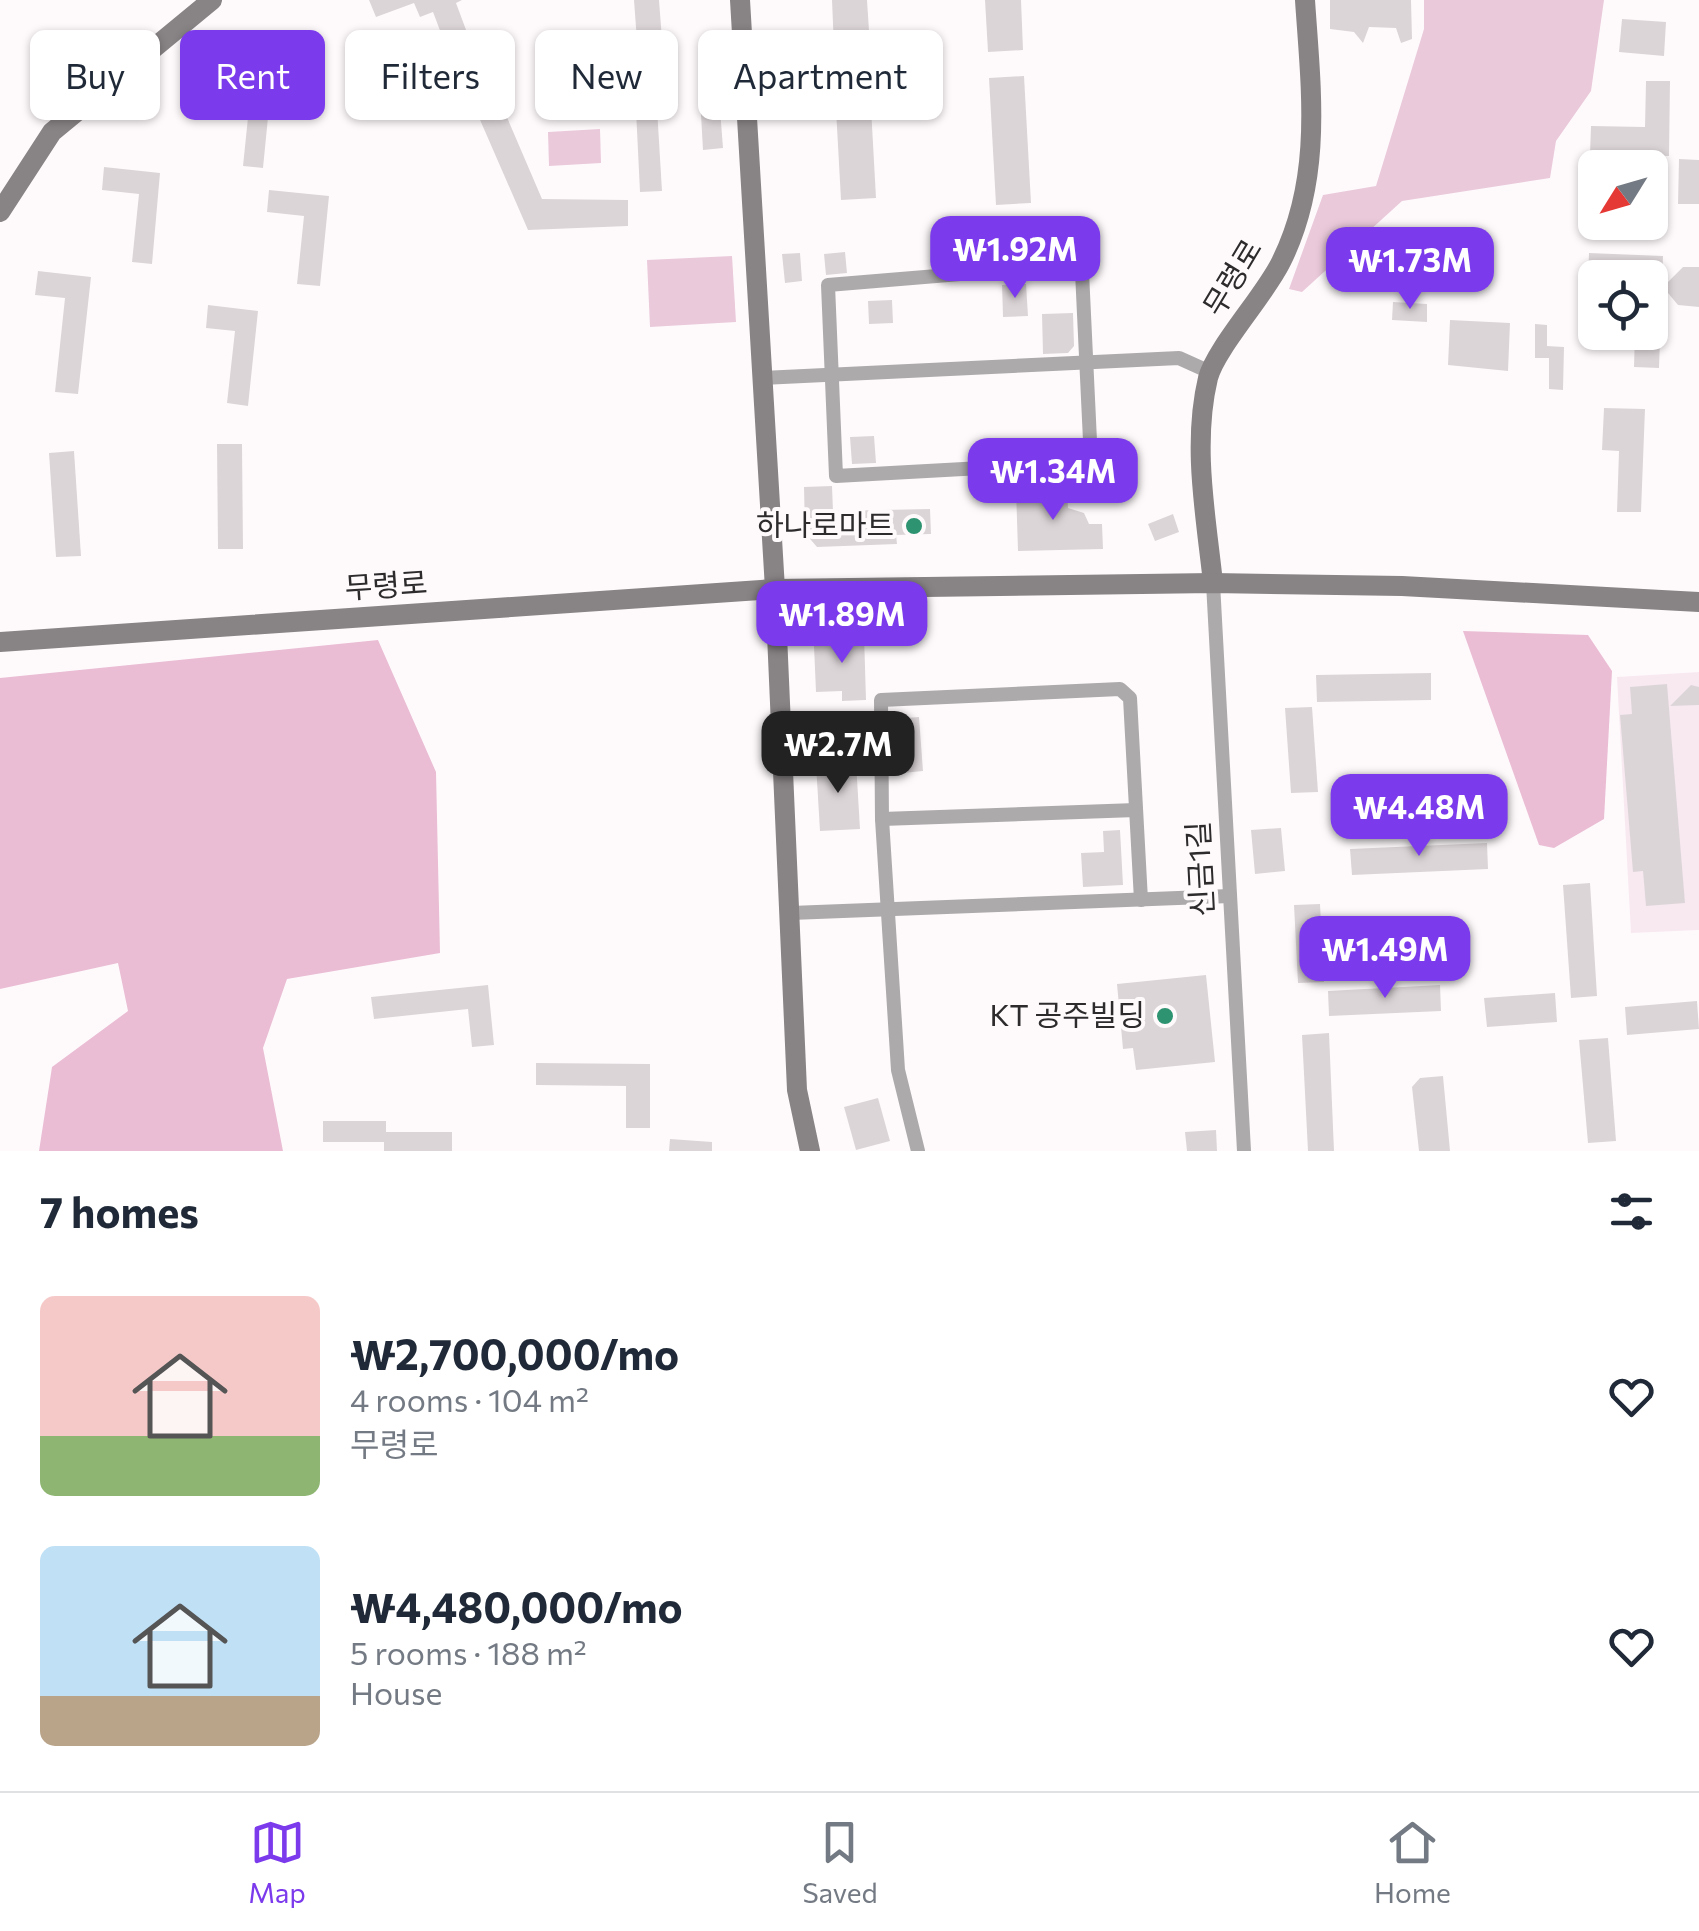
<!DOCTYPE html>
<html lang="en">
<head>
<meta charset="utf-8">
<style>
  :root { --surface:#fff; --page:#f2f2f3; --text:#1f2937; --muted:#747a83; --line:#e0e1e3; --accent:#7c3aed }
  body { margin:0; font-family:Commissioner,"Noto Sans KR",sans-serif; background:var(--page); color:var(--text); height:100vh; display:flex; flex-direction:column; font-size:38px; white-space:nowrap }
  * { box-sizing:border-box; margin:0 }
  p { font-size:32px; color:var(--muted) }
  .icon { flex:none; width:55px; height:55px; fill:none; stroke:currentColor; stroke-width:2; stroke-linecap:round; stroke-linejoin:round }
  .map { position:relative; height:1151px; overflow:hidden }
  .panel { display:flex; flex-direction:column; background:var(--surface); flex:1 }
  .panel>* { flex:none }
  .banner { position:absolute; left:30px; top:30px; width:1000px; height:90px; display:flex; gap:20px }
  .needle { width:65px; rotate:233deg }
  .controls { position:absolute; left:1578px; top:150px; display:grid; gap:20px }
  .controls a { display:grid; place-items:center; width:90px; height:90px; border-radius:15px; background:var(--surface); box-shadow:0 2px 8px #0004; font-size:50px }
  .price { position:absolute; translate:-50% -85px; padding:0 22px; border-radius:20px; background:var(--accent); color:#fff; font-size:32px; line-height:65px; filter:drop-shadow(0 2px 5px #0008) }
  .price::after { content:''; position:absolute; left:50%; top:60px; width:30px; height:22px; margin-left:-15px; background:inherit; clip-path:polygon(0 0,100% 0,50% 100%) }
  .price.selected { background:#222; color:#fff }
  ul { padding:0; list-style:none }
  li { display:flex; align-items:center; gap:30px; height:250px; padding:0 40px }
  li span { display:grid; place-items:center; flex:none; width:280px; height:200px; border-radius:15px; color:#555 }
  li>.icon { margin-inline-start:auto }
  span .icon { width:120px; height:120px; fill:#fffc; stroke-width:1 }
  li b { font-size:42px }
  h2 { display:flex; justify-content:space-between; align-items:center; height:120px; padding:0 40px; font-size:42px }
  .tag { padding:0 35px; border-radius:15px; background:var(--surface); box-shadow:0 2px 8px #0004; font-size:35px; line-height:90px }
  .tag.selected { background:var(--accent); color:#fff }
  .dock { display:flex; justify-content:space-around; align-items:center; height:140px; border-top:2px solid var(--line); background:var(--surface); font-size:28px; color:var(--muted) }
  .dock a { display:grid; justify-items:center; gap:5px }
  .dock .selected { color:var(--accent) }
  .map>svg:first-child { display:block }
</style>
</head>
<body>
<div class="map">
<svg width="1699" height="1151" viewBox="0 0 1699 1151">
  <rect width="100%" height="100%" fill="#fefafc"/>
  <path fill="#f8e9f1" d="M1699 672V930L1631 933 1617 677Z"/>
  <g fill="#eac9da">
    <path d="M1424 0H1604L1591 91 1556 141 1550 178 1402 201 1302 292 1289 289 1323 195 1376 186 1424 29Z"/>
    <path d="M595 36 598 74 544 79 541 40Z"/>
    <path d="M600 129 601 163 549 166 548 132Z"/>
    <path d="M732 256 736 322 650 327 647 260Z"/>
  </g>
  <g fill="#eabdd4">
    <path d="M1463 631 1588 635 1612 671 1604 819 1554 848 1539 845Z"/>
    <path d="M378 640 436 772 440 953 287 979 263 1048 283 1151H39L52 1067 128 1011 118 963 0 989V678Z"/>
  </g>
  <g fill="#dcd5d8">
    <path d="M369 0H462L456 3 475 54 452 62 433 12 420 17 414 3 376 17Z"/>
    <path d="M634 0H659L663 53 638 55Z"/>
    <path d="M832 0H867L870 46 834 48Z"/>
    <path d="M985 0H1021L1023 50 988 52Z"/>
    <path d="M1330 0H1411L1412 39 1401 43 1396 28 1369 27 1363 43 1354 32 1330 29Z"/>
    <path d="M1622 19 1666 22 1664 56 1619 52Z"/>
    <path d="M215 71 272 77 263 168 243 166 250 98 213 94Z"/>
    <path d="M869 71 876 198 841 200 834 73Z"/>
    <path d="M488 73 542 199 628 200V226L528 230 464 83Z"/>
    <path d="M1024 76 1031 203 996 205 989 78Z"/>
    <path d="M1646 81H1670L1669 156 1590 154 1591 126 1645 127Z"/>
    <path d="M719 96 723 148 703 150 700 97Z"/>
    <path d="M657 108 662 191 640 192 636 110Z"/>
    <path d="M1679 159 1699 160V204H1678Z"/>
    <path d="M104 167 160 173 152 264 132 262 139 194 102 190Z"/>
    <path d="M269 190 329 196 320 286 297 284 304 216 267 212Z"/>
    <path d="M845 252 847 273 826 275 824 254Z"/>
    <path d="M800 253 802 281 785 283 782 254Z"/>
    <path d="M1589 253 1663 256 1659 368 1634 367 1635 332H1650V278H1588Z"/>
    <path d="M1683 267H1699V307L1678 305 1663 287Z"/>
    <path d="M38 271 91 277 78 394 55 392 65 298 35 295Z"/>
    <path d="M1026 284 1028 316 1003 317 1002 285Z"/>
    <path d="M892 300 893 323 869 324 868 301Z"/>
    <path d="M1393 302 1427 304V322L1392 320Z"/>
    <path d="M208 305 258 311 248 406 227 403 235 331 206 328Z"/>
    <path d="M1073 313 1074 346 1068 353 1043 354 1042 314Z"/>
    <path d="M1450 320 1510 323 1508 371 1448 365Z"/>
    <path d="M1535 324 1547 325V346L1564 347 1563 390 1549 389V358H1535Z"/>
    <path d="M1604 408 1645 409 1641 512H1617L1619 451 1602 450Z"/>
    <path d="M874 436 876 463 852 464 850 437Z"/>
    <path d="M217 444H242L243 549H218Z"/>
    <path d="M74 451 81 556 56 557 49 453Z"/>
    <path d="M832 486 833 511 930 509 931 534 896 535 897 544 817 547 805 533 804 487Z"/>
    <path d="M1067 488 1068 508 1084 513 1089 524H1102L1103 549 1018 551 1016 489Z"/>
    <path d="M1173 514 1179 532 1155 541 1148 524Z"/>
    <path d="M864 634 866 700 842 701V691L816 692 814 646H825L824 635Z"/>
    <path d="M1431 673V700L1317 702 1316 675Z"/>
    <path d="M1667 684 1685 903 1646 906 1643 871 1633 872 1620 715 1632 714 1630 687Z"/>
    <path d="M1691 685 1699 687V705L1670 706Z"/>
    <path d="M1312 707 1318 792 1291 793 1285 708Z"/>
    <path d="M919 717 923 771 892 774V719Z"/>
    <path d="M856 762 860 829 820 831 816 764Z"/>
    <path d="M1281 828 1285 871 1255 874 1251 830Z"/>
    <path d="M1120 830 1123 885 1083 887 1081 853 1104 852 1103 831Z"/>
    <path d="M1487 843 1488 869 1352 875 1350 849Z"/>
    <path d="M1590 883 1597 996 1571 998 1563 885Z"/>
    <path d="M1320 904 1324 982 1298 983 1294 905Z"/>
    <path d="M1206 975 1215 1062 1136 1070 1133 1048 1123 1049 1117 984Z"/>
    <path d="M488 985 494 1045 472 1047 468 1009 374 1019 371 997Z"/>
    <path d="M1440 985 1441 1011 1329 1016 1328 991Z"/>
    <path d="M1555 993 1557 1022 1487 1027 1484 998Z"/>
    <path d="M1697 1001 1699 1029 1627 1035 1625 1007Z"/>
    <path d="M1329 1033 1334 1151H1308L1302 1035Z"/>
    <path d="M1608 1038 1616 1141 1588 1143 1579 1040Z"/>
    <path d="M536 1063 650 1064V1128H626V1086L536 1085Z"/>
    <path d="M1443 1076 1450 1151H1419L1412 1087 1420 1078Z"/>
    <path d="M878 1098 890 1141 856 1150 844 1107Z"/>
    <path d="M323 1121H386V1132H452V1151H384V1142H323Z"/>
    <path d="M1216 1130 1217 1151H1187L1185 1132Z"/>
    <path d="M670 1139 712 1142V1151H669Z"/>
  </g>
  <g fill="none" stroke-linecap="round" stroke-linejoin="round">
    <g stroke="#adaaac" stroke-width="14">
      <path d="M1068 265 1082 272 1091 462 836 476 828 285Z"/>
      <path d="M762 378 1179 358 1210 372"/>
      <path d="M1213 583 1244 1151"/>
      <path d="M882 819 1136 810"/>
      <path d="M791 913 1230 896"/>
      <path d="M918 1151 898 1070 882 819 881 700 1120 689 1130 698 1141 900"/>
    </g>
    <g stroke="#888385" stroke-width="20">
      <path d="M740 0 775 589 797 1090 810 1151"/>
      <path d="M0 212 52 132 212 0"/>
      <path d="M1213 583C1206 516 1192 445 1208 378 1216 348 1265 295 1281 262 1323 178 1311 90 1305 0"/>
      <path d="M0 642 775 589 1213 583 1402 586 1699 602"/>
    </g>
  </g>
  <g fill="#2d9370" stroke="#fefafc" stroke-width="4">
    <circle cx="914" cy="526" r="10"/>
    <circle cx="1165" cy="1016" r="10"/>
  </g>
  <g text-anchor="middle" stroke-width="8" stroke-linejoin="round" paint-order="stroke">
    <g font-size="30" fill="#2d2b2c" stroke="#fefafc">
      <text transform="translate(1233 278) rotate(-59)" y="10">무령로</text>
      <text transform="translate(386 586) rotate(-4)" y="10">무령로</text>
      <text transform="translate(1201 869) rotate(-93)" y="10">신금1길</text>
    </g>
    <g font-size="30" fill="#2d2b2c" stroke="#fefafc" text-anchor="end">
      <text x="894" y="536">하나로마트</text>
      <text x="1145" y="1026">KT 공주빌딩</text>
    </g>
  </g>
</svg>
<div class="controls">
<a><svg class="needle" viewBox="-14 -14 28 28"><path d="M0-13l5 13h-10z" fill="#e53935"/><path d="M0 13l5-13h-10z" fill="#747a83"/></svg></a>
<a><svg class="icon" aria-label="locate" viewBox="0 0 24 24"><circle cx="12" cy="12" r="6"/><path d="M12 2v4M12 18v4M2 12h4M18 12h4"/></svg></a>
</div>
<b class="price" style="left:1015px;top:301px">₩1.92M</b>
<b class="price" style="left:1410px;top:312px">₩1.73M</b>
<b class="price" style="left:1053px;top:523px">₩1.34M</b>
<b class="price" style="left:842px;top:666px">₩1.89M</b>
<b class="price selected" style="left:838px;top:796px">₩2.7M</b>
<b class="price" style="left:1419px;top:859px">₩4.48M</b>
<b class="price" style="left:1385px;top:1001px">₩1.49M</b>
<div class="banner">
<a class="tag">Buy</a>
<a class="tag selected">Rent</a>
<a class="tag">Filters</a>
<a class="tag">New</a>
<a class="tag">Apartment</a>
</div>
</div>
<section class="panel">
<h2>7 homes<svg class="icon" aria-label="filters" viewBox="0 0 24 24"><path d="M4 7h16M4 17h16"/><circle cx="9" cy="7" r="2"/><circle cx="15" cy="17" r="2"/></svg></h2>
<ul>
<li><span style="background:linear-gradient(#f6c9c9 70%,#8fb573 0)"><svg class="icon" aria-label="home" viewBox="0 0 24 24"><path d="M3 11l9-7 9 7M6 9v11h12V9"/></svg></span><div><b>₩2,700,000/mo</b><p>4 rooms · 104 m²</p><p>무령로</p></div><svg class="icon" aria-label="heart" viewBox="0 0 24 24"><path d="M12 20l-8-8c-3-5 5-10 8-4 3-6 11-1 8 4z"/></svg></li>
<li><span style="background:linear-gradient(#bfe0f5 75%,#b9a48a 0)"><svg class="icon" aria-label="home" viewBox="0 0 24 24"><path d="M3 11l9-7 9 7M6 9v11h12V9"/></svg></span><div><b>₩4,480,000/mo</b><p>5 rooms · 188 m²</p><p>House</p></div><svg class="icon" aria-label="heart" viewBox="0 0 24 24"><path d="M12 20l-8-8c-3-5 5-10 8-4 3-6 11-1 8 4z"/></svg></li>
</ul>
</section>
<nav class="dock">
<a class="selected"><svg class="icon" aria-label="map" viewBox="0 0 24 24"><path d="M3 6l6-2 6 2 6-2v14l-6 2-6-2-6 2zM9 4v14M15 6v14"/></svg>Map</a>
<a><svg class="icon" aria-label="saved" viewBox="0 0 24 24"><path d="M7 4h10v16l-5-4-5 4z"/></svg>Saved</a>
<a><svg class="icon" aria-label="home" viewBox="0 0 24 24"><path d="M3 11l9-7 9 7M6 9v11h12V9"/></svg>Home</a>
</nav>
</body>
</html>
